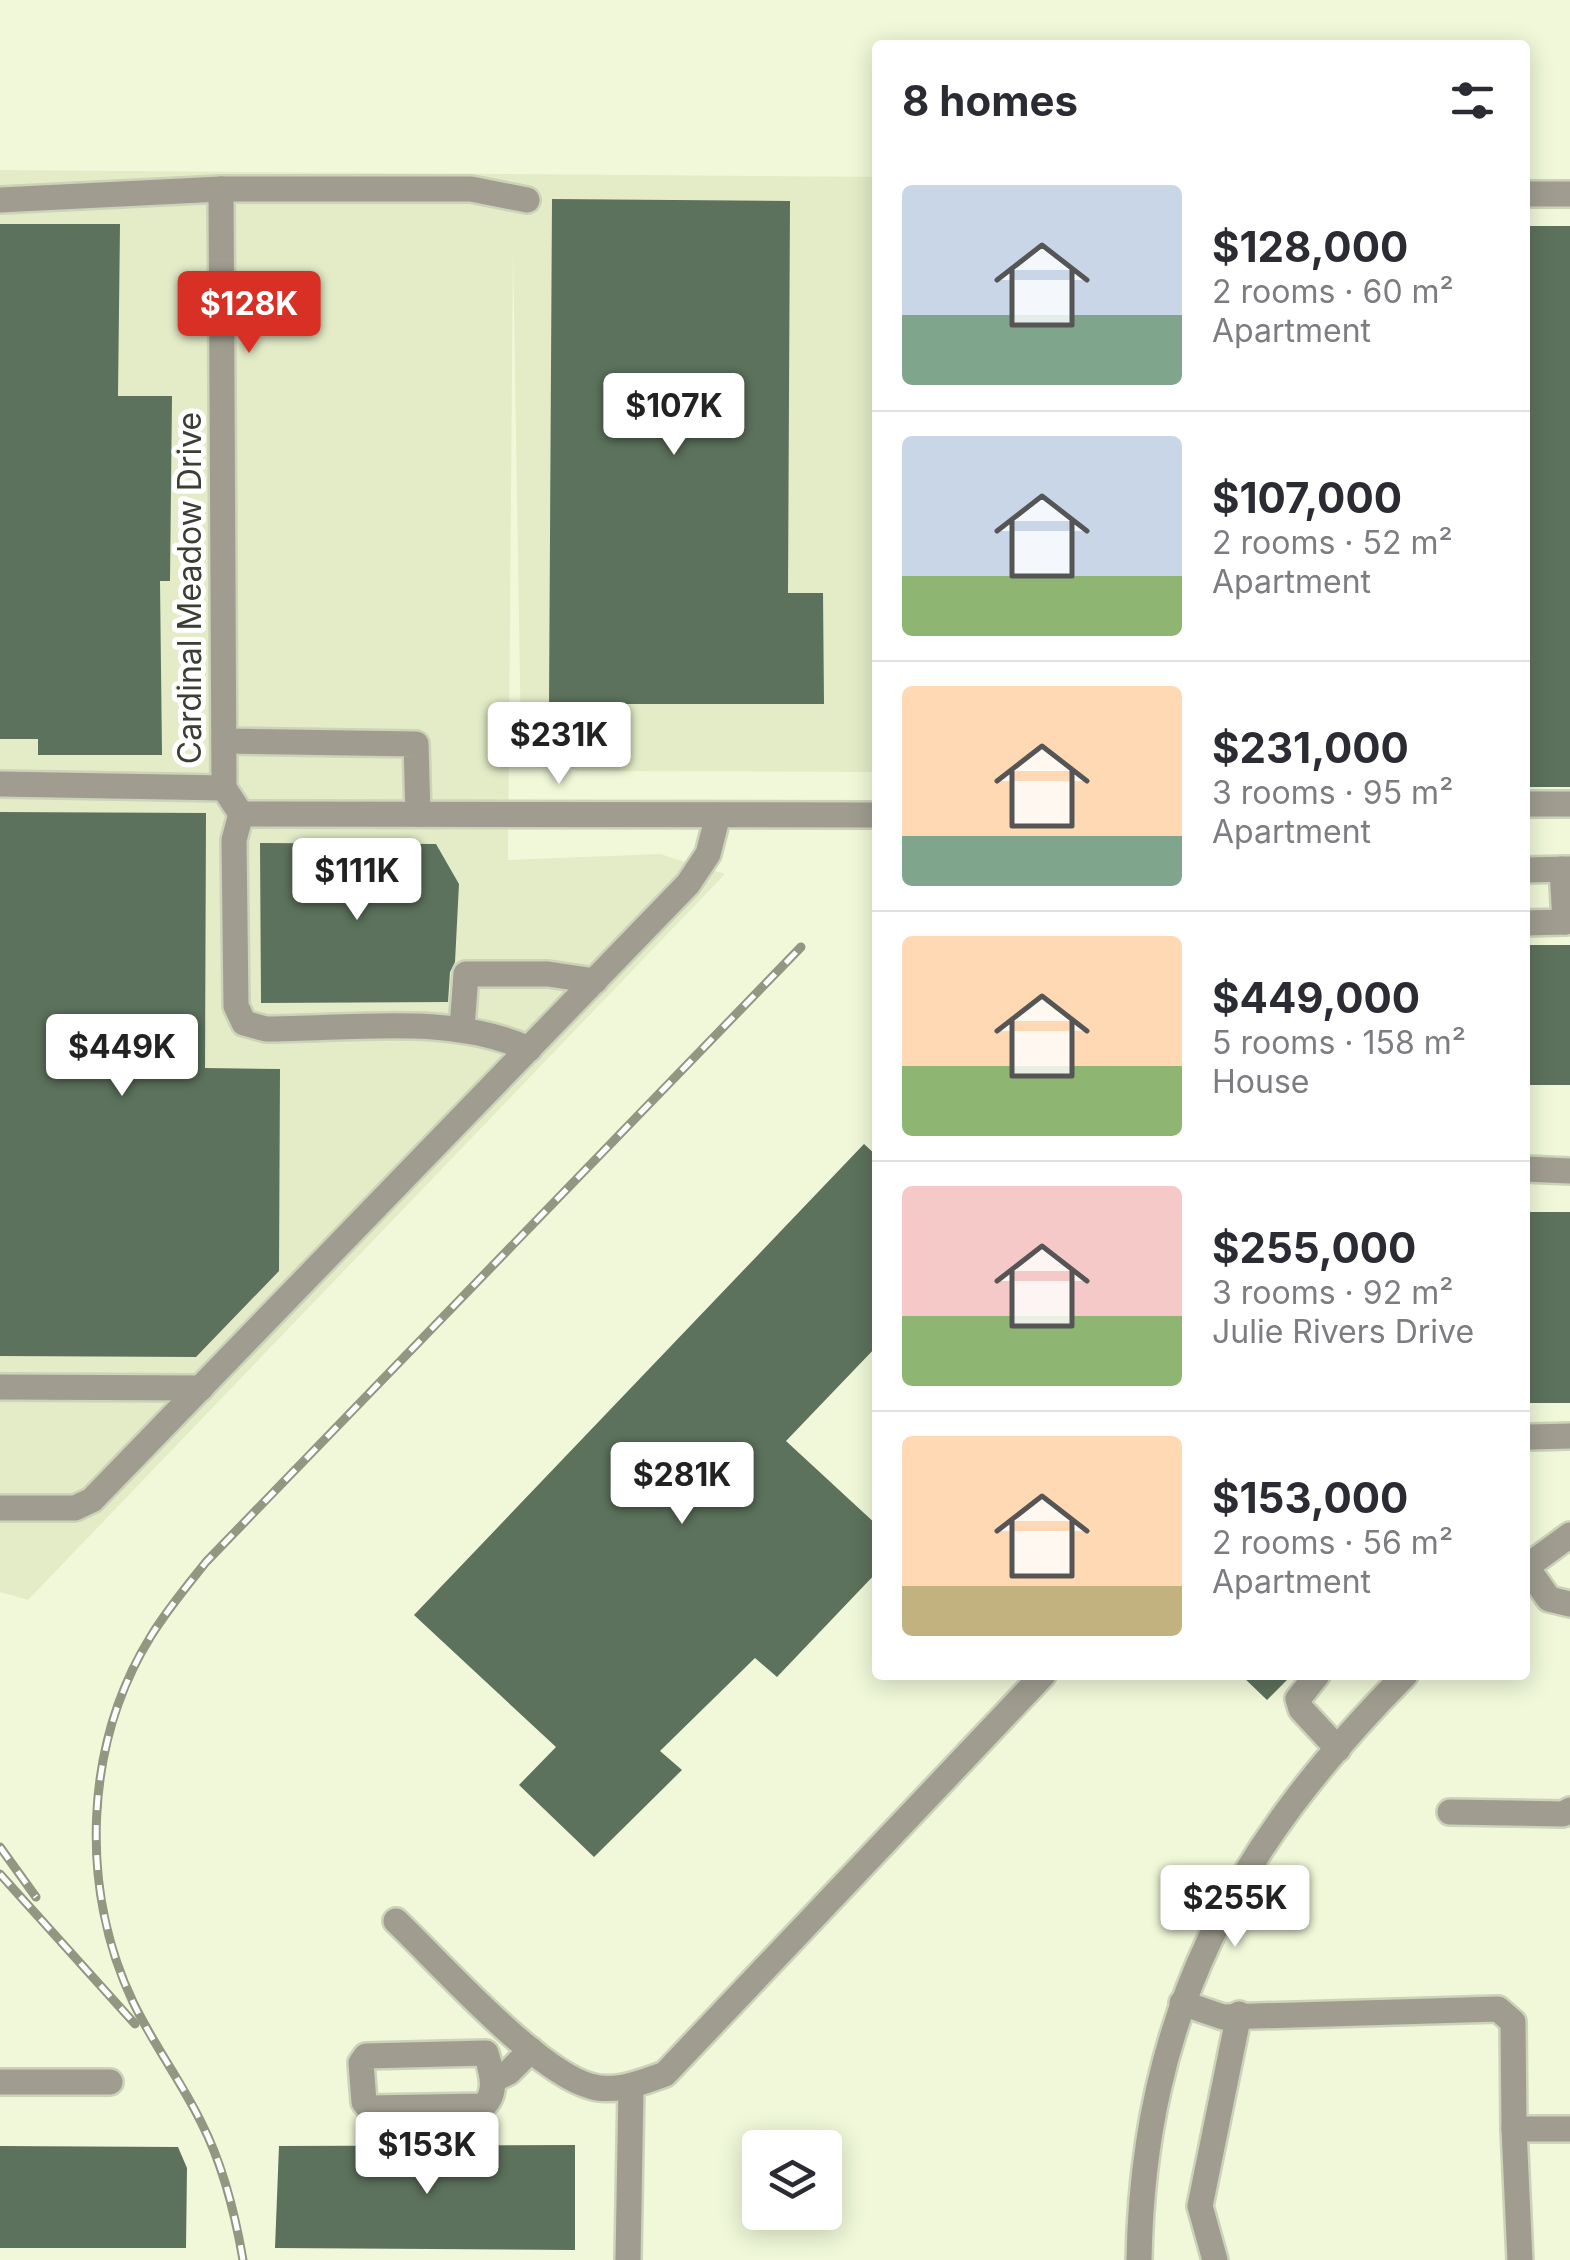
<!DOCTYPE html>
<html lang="en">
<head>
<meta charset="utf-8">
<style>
  :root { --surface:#fff; --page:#f2f2f3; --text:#2b2b33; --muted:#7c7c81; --line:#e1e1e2; --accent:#d93025 }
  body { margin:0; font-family:Inter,sans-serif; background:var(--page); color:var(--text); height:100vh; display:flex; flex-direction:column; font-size:38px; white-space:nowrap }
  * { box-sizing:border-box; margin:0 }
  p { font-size:32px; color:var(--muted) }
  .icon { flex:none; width:55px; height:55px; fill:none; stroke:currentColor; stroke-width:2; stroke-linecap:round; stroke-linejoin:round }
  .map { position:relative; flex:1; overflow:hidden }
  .sheet { position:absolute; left:872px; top:40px; width:658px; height:1640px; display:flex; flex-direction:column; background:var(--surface); border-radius:10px; box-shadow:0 5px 25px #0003 }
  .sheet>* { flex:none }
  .tools { position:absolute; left:742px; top:2130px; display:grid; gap:20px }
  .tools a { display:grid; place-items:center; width:100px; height:100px; border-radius:10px; background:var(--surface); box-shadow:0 5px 25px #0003; font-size:50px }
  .price { position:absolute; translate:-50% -85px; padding:0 22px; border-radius:10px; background:#fff; color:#222; font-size:32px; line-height:65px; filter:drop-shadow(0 2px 5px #0008) }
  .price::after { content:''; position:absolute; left:50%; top:60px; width:30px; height:22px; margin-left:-15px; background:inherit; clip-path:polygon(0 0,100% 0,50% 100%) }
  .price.current { background:var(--accent); color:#fff }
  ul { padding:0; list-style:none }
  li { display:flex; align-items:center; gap:30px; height:250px; padding:0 30px }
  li+li { border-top:2px solid var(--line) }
  li span { display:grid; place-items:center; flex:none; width:280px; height:200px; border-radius:10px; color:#555 }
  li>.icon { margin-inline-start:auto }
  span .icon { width:120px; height:120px; fill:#fffc; stroke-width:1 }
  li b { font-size:42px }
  h2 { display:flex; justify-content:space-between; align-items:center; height:120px; padding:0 30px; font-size:42px }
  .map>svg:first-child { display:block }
</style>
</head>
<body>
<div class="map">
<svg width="1570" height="2260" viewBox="0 0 1570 2260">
  <rect width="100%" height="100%" fill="#f0f8d9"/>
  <path fill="#e3ecc7" d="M0 170 877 177V772L577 771 521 744 513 249 508 860 660 854 725 874 28 1600 0 1592Z"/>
  <g fill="#5c725c">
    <path d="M552 199 790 201 788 593H823L824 704H549Z"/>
    <path d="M0 224H120L118 396H172L170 581H160L162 755H38V739H0Z"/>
    <rect x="1525" y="226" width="45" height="561"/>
    <path d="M0 812 206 813 205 1068 280 1069 279 1271 196 1357 0 1356Z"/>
    <path d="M260 843 436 844 459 884 455 962 450 972 448 1002 261 1003Z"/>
    <rect x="1525" y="945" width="45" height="140"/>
    <path d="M864 1144 878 1157V1345L786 1441 878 1526V1571L777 1677 755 1658 660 1751 682 1770 594 1857 519 1785 556 1747 414 1615Z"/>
    <rect x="1525" y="1212" width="45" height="191"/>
    <path d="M1241 1675H1292L1267 1700Z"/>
    <path d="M575 2145V2250L275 2248 279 2146Z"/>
    <path d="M0 2146 178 2147 187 2168 186 2248H0Z"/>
  </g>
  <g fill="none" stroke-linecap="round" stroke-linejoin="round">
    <defs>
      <g id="minor">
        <path d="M221 189H471L527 200"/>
        <path d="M1525 194H1570"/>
        <path d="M0 200 221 189 224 788 241 814 878 815"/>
        <path d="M224 741 416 744 418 814"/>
        <path d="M0 784 224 788"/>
        <path d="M1525 804H1570"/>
        <path d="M241 814 234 840 236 1006 244 1023 266 1029C352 1029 449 1013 529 1049"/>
        <path d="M1562 869 1565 922 1570 921"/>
        <path d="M1525 870 1570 869"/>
        <path d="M1525 923 1565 922"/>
        <path d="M462 1028 466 974H548L595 981"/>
        <path d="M1525 1169 1570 1171"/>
        <path d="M0 1387 201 1388"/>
        <path d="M1531 1437 1570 1436"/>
        <path d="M0 1508H75L92 1500 688 884 708 854 718 815"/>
        <path d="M1525 1565 1549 1599 1570 1604"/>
        <path d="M1525 1568 1570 1535"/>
        <path d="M1317 1675 1298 1699 1301 1709 1338 1749"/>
        <path d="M1450 1812 1563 1814 1570 1810"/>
        <path d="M396 1921C441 1964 536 2071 590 2086 615 2094 642 2082 665 2074L1043 1675"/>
        <path d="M1182 2003 1223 2017 1498 2009 1513 2022 1514 2129H1570"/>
        <path d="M486 2053C491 2070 499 2093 483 2106L369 2108 364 2102 361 2063 366 2056Z"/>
        <path d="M493 2080 509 2072 531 2050"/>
        <path d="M0 2082H110"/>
        <path d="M1514 2129 1520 2260"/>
        <path d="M628 2260 631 2087"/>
        <path d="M1139 2260C1143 2014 1235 1847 1405 1675"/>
        <path d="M1215 2260 1200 2206 1239 2014"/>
      </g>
    </defs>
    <use href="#minor" stroke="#ccd3b8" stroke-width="30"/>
    <use href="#minor" stroke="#a09d90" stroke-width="25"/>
    <defs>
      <g id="rail">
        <path d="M0 1847 36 1897"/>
        <path d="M0 1874 135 2024"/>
        <path d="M243 2260C235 2213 223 2165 201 2122 181 2081 153 2044 133 2002 79 1888 84 1744 151 1636 167 1610 187 1586 206 1562L801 947"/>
      </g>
    </defs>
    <use href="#rail" stroke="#929782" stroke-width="9"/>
    <use href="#rail" stroke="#fff" stroke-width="5" stroke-dasharray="15" stroke-linecap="butt"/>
  </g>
  <g text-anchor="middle" stroke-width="10" stroke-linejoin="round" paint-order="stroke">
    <g font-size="32" fill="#3b3e32" stroke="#fff">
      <text transform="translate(190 588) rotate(-90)" y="11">Cardinal Meadow Drive</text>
    </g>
  </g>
</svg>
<div class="tools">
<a><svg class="icon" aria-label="layers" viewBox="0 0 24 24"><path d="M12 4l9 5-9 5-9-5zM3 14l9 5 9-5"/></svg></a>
</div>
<b class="price current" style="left:249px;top:356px">$128K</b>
<b class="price" style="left:674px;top:458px">$107K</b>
<b class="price" style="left:559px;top:787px">$231K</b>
<b class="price" style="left:357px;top:923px">$111K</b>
<b class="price" style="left:122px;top:1099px">$449K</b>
<b class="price" style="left:682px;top:1527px">$281K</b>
<b class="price" style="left:1235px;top:1950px">$255K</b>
<b class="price" style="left:427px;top:2197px">$153K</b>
<section class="sheet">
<h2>8 homes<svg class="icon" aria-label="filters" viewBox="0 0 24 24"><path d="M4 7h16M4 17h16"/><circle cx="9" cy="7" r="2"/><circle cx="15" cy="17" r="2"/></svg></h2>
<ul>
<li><span style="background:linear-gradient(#c9d6e8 65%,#7fa58c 0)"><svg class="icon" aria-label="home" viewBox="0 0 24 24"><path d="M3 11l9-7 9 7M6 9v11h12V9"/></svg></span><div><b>$128,000</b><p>2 rooms · 60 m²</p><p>Apartment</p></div></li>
<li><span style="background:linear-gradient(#c9d6e8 70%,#8fb573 0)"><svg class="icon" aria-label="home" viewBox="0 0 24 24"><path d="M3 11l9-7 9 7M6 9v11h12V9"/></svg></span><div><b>$107,000</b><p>2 rooms · 52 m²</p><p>Apartment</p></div></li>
<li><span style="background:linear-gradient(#ffd9b3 75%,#7fa58c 0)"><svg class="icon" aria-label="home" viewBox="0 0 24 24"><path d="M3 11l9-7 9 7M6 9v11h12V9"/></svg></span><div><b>$231,000</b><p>3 rooms · 95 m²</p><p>Apartment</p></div></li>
<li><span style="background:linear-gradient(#ffd9b3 65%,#8fb573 0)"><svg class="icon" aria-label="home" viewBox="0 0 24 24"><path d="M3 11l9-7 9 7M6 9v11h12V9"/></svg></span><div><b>$449,000</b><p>5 rooms · 158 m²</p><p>House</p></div></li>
<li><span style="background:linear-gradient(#f6c9c9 65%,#8fb573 0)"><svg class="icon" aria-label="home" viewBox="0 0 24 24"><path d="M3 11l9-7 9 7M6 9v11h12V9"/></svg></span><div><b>$255,000</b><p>3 rooms · 92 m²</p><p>Julie Rivers Drive</p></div></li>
<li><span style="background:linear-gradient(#ffd9b3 75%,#c2b280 0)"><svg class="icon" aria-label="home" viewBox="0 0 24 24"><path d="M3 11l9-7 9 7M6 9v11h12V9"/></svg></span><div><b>$153,000</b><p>2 rooms · 56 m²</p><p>Apartment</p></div></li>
</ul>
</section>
</div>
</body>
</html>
